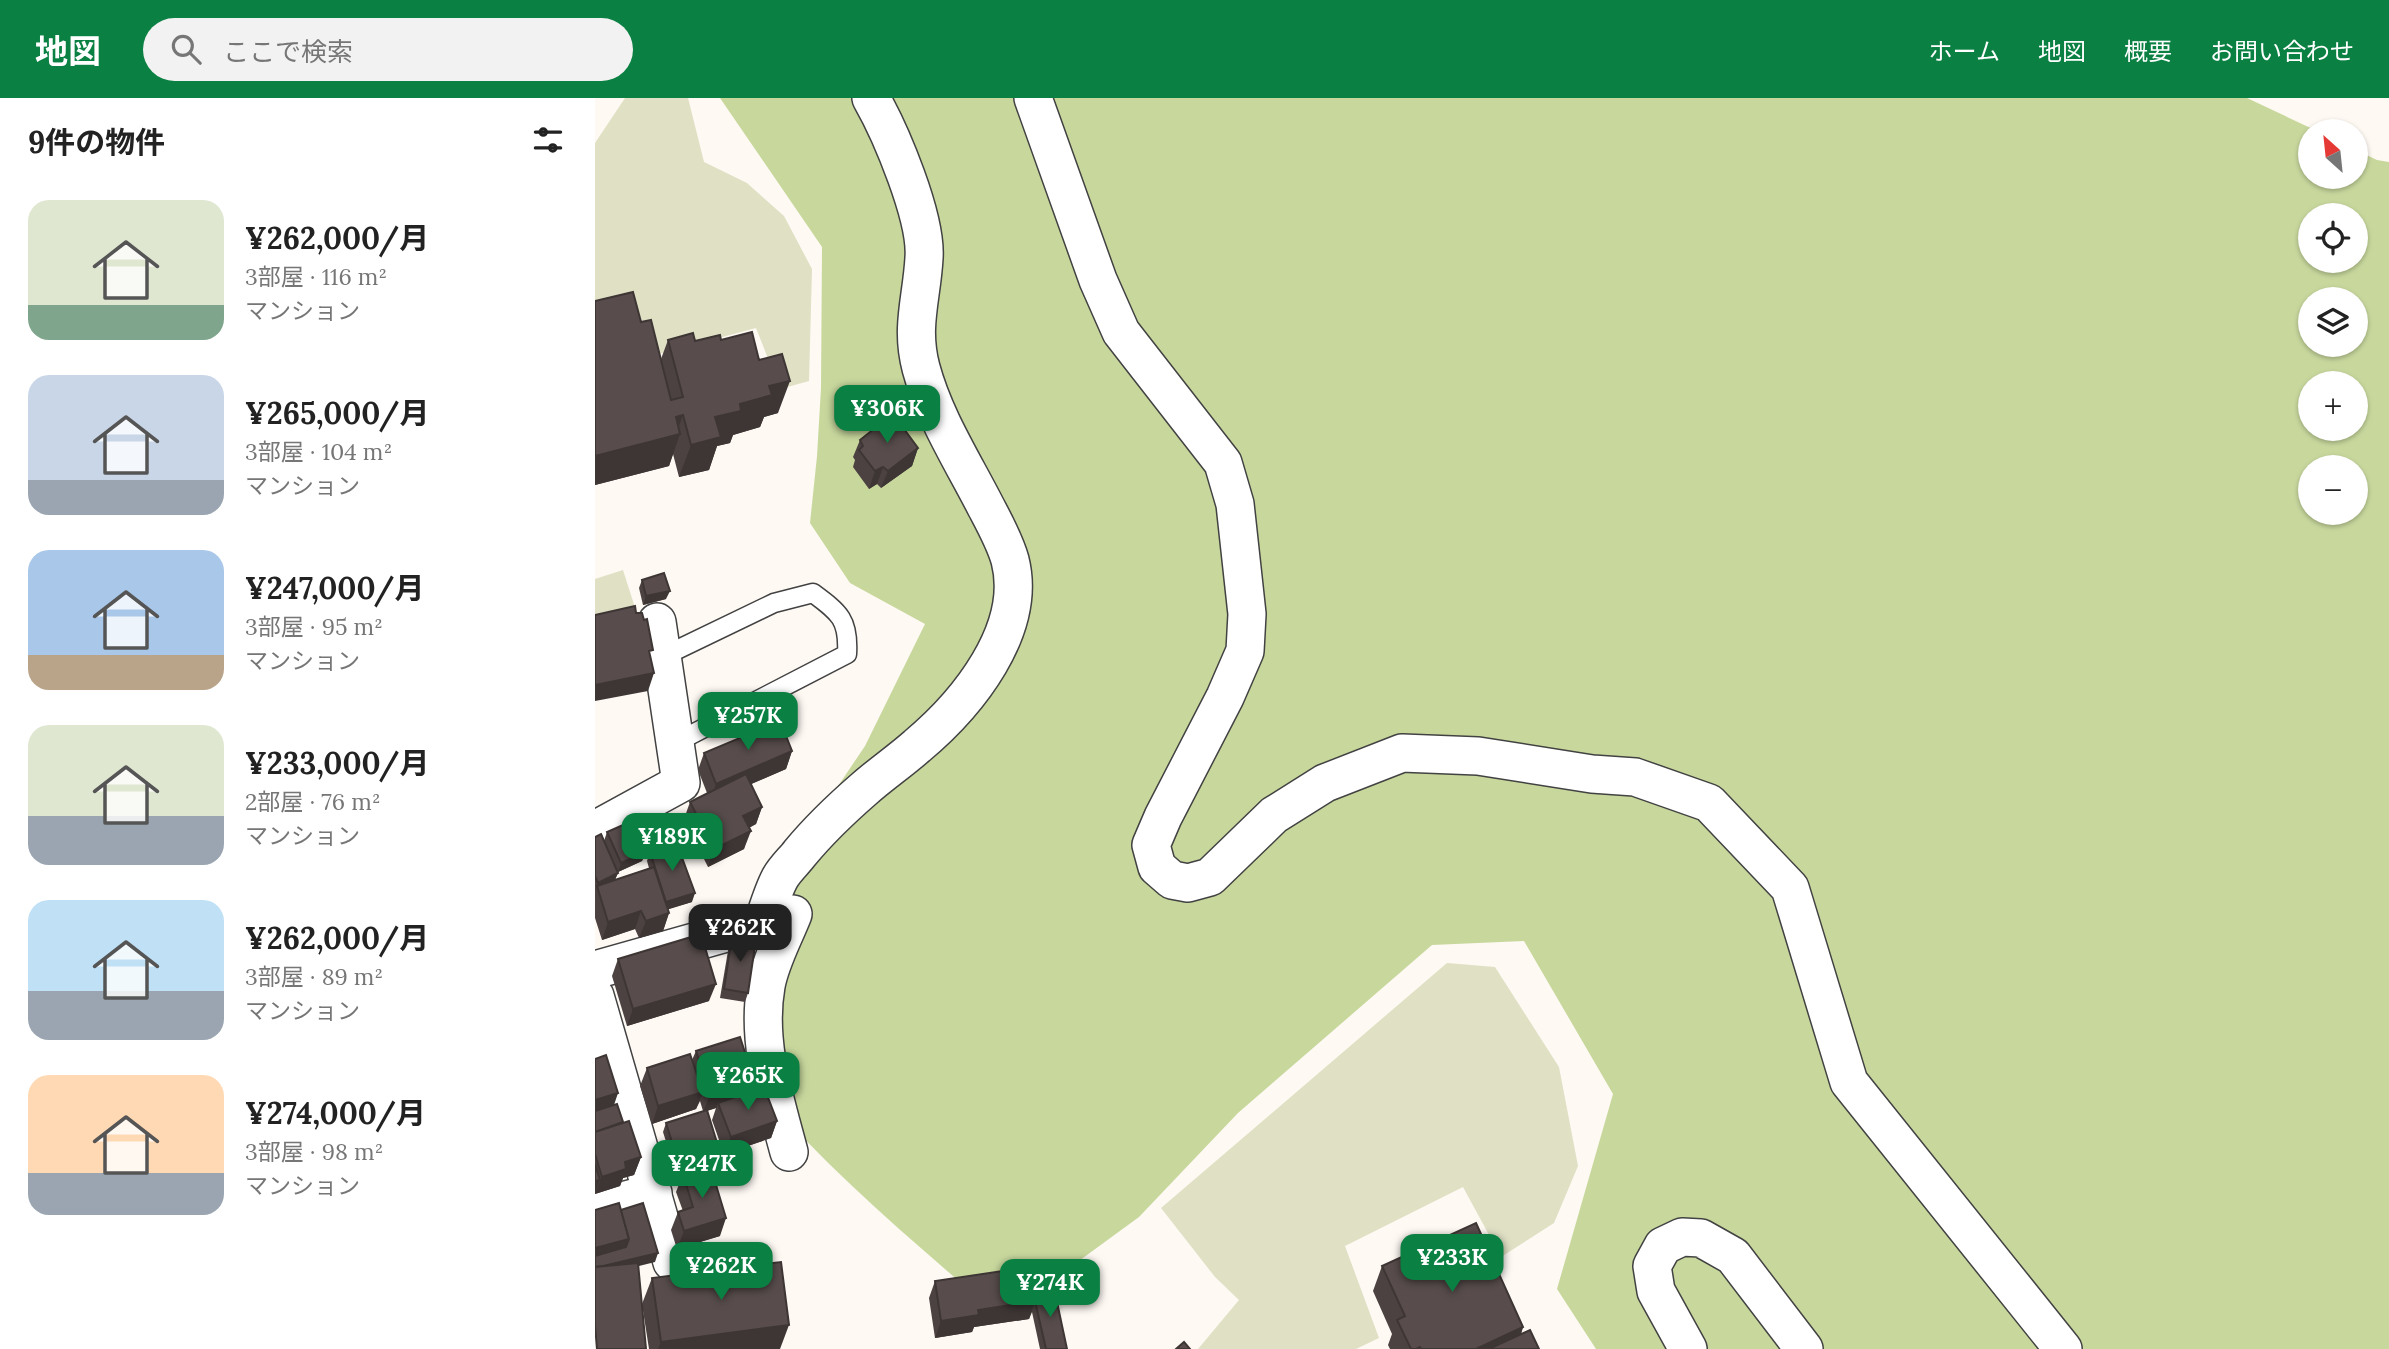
<!DOCTYPE html>
<html lang="ja">
<head>
<meta charset="utf-8">
<style>
  :root { --surface:#fff; --page:#f2f2f2; --text:#222; --muted:#767676; --accent:#0b8043 }
  body { margin:0; font-family:Lora,"Noto Sans JP",serif; background:var(--page); color:var(--text); height:100vh; display:flex; flex-direction:column; font-size:26px; white-space:nowrap }
  * { box-sizing:border-box; margin:0 }
  p { font-size:23px; color:var(--muted) }
  .icon { flex:none; width:38px; height:38px; fill:none; stroke:currentColor; stroke-width:2; stroke-linecap:round; stroke-linejoin:round }
  .map { position:relative; flex:1; overflow:hidden }
  .details { display:flex; flex-direction:column; background:var(--surface); width:595px }
  .details>* { flex:none }
  .needle { width:46px; rotate:333deg }
  .fabs { position:absolute; left:1703px; top:21px; display:grid; gap:14px }
  .fabs a { display:grid; place-items:center; width:70px; height:70px; border-radius:50%; background:var(--surface); box-shadow:0 2px 5px #0004; font-size:35px }
  .price { position:absolute; translate:-50% -60px; padding:0 16px; border-radius:14px; background:var(--accent); color:#fff; font-size:23px; line-height:46px; filter:drop-shadow(0 2px 4px #0008) }
  .price::after { content:''; position:absolute; left:50%; top:42px; width:21px; height:16px; margin-left:-10px; background:inherit; clip-path:polygon(0 0,100% 0,50% 100%) }
  .price.active { background:#222; color:#fff }
  ul { padding:0; list-style:none }
  li { display:flex; align-items:center; gap:21px; height:175px; padding:0 28px }
  li span { display:grid; place-items:center; flex:none; width:196px; height:140px; border-radius:21px; color:#555 }
  li>.icon { margin-inline-start:auto }
  span .icon { width:84px; height:84px; fill:#fffc; stroke-width:1 }
  li b { font-size:30px }
  h2 { display:flex; justify-content:space-between; align-items:center; height:84px; padding:0 28px; font-size:30px }
  header { display:flex; align-items:center; gap:42px; box-sizing:border-box; height:98px; padding:0 35px; background:var(--accent); color:#fff }
  header strong { font-size:33px }
  nav { display:flex; gap:38px; margin-inline-start:auto; font-size:24px }
  .search { width:490px; height:63px; background:var(--page); display:flex; align-items:center; gap:18px; box-sizing:border-box; padding:0 24px; border-radius:38px; color:var(--muted); font-size:26px }
  main { display:flex; flex:1; min-height:0 }
  .map>svg:first-child { display:block }
</style>
</head>
<body>
<header>
<strong>地図</strong>
<div class="search"><svg class="icon" aria-label="search" viewBox="0 0 24 24"><circle cx="10" cy="10" r="6"/><path d="M15 15l6 6"/></svg>ここで検索</div>
<nav><a>ホーム</a><a>地図</a><a>概要</a><a>お問い合わせ</a></nav>
</header>
<main>
<section class="details">
<h2>9件の物件<svg class="icon" aria-label="filters" viewBox="0 0 24 24"><path d="M4 7h16M4 17h16"/><circle cx="9" cy="7" r="2"/><circle cx="15" cy="17" r="2"/></svg></h2>
<ul>
<li><span style="background:linear-gradient(#dfe7d0 75%,#7fa58c 0)"><svg class="icon" aria-label="home" viewBox="0 0 24 24"><path d="M3 11l9-7 9 7M6 9v11h12V9"/></svg></span><div><b>¥262,000/月</b><p>3部屋 · 116 m²</p><p>マンション</p></div></li>
<li><span style="background:linear-gradient(#c9d6e8 75%,#9aa5b1 0)"><svg class="icon" aria-label="home" viewBox="0 0 24 24"><path d="M3 11l9-7 9 7M6 9v11h12V9"/></svg></span><div><b>¥265,000/月</b><p>3部屋 · 104 m²</p><p>マンション</p></div></li>
<li><span style="background:linear-gradient(#a9c7e8 75%,#b9a48a 0)"><svg class="icon" aria-label="home" viewBox="0 0 24 24"><path d="M3 11l9-7 9 7M6 9v11h12V9"/></svg></span><div><b>¥247,000/月</b><p>3部屋 · 95 m²</p><p>マンション</p></div></li>
<li><span style="background:linear-gradient(#dfe7d0 65%,#9aa5b1 0)"><svg class="icon" aria-label="home" viewBox="0 0 24 24"><path d="M3 11l9-7 9 7M6 9v11h12V9"/></svg></span><div><b>¥233,000/月</b><p>2部屋 · 76 m²</p><p>マンション</p></div></li>
<li><span style="background:linear-gradient(#bfe0f5 65%,#9aa5b1 0)"><svg class="icon" aria-label="home" viewBox="0 0 24 24"><path d="M3 11l9-7 9 7M6 9v11h12V9"/></svg></span><div><b>¥262,000/月</b><p>3部屋 · 89 m²</p><p>マンション</p></div></li>
<li><span style="background:linear-gradient(#ffd9b3 70%,#9aa5b1 0)"><svg class="icon" aria-label="home" viewBox="0 0 24 24"><path d="M3 11l9-7 9 7M6 9v11h12V9"/></svg></span><div><b>¥274,000/月</b><p>3部屋 · 98 m²</p><p>マンション</p></div></li>
</ul>
</section>
<div class="map">
<svg width="1794" height="1251" viewBox="0 0 1794 1251">
  <rect width="100%" height="100%" fill="#fef9f3"/>
  <path fill="#c8d89d" fill-rule="evenodd" d="M125 0H1652L1722 33H1715V79H1760L1761 52 1782 62 1794 64V1251H1001L962 1191 1018 996 929 843 837 847 643 1015 544 1119 451 1187 373 1191C299 1127 227 1065 164 991L204 746 270 648 330 526 255 485 215 425 222 358 226 290 227 149ZM1715 117H1760V163H1715ZM1715 201H1760V247H1715ZM1715 285H1760V331H1715ZM1715 369H1760V415H1715Z"/>
  <g fill="#dfe0c4">
    <path d="M30 0H93L109 64 152 85 189 118 217 171 214 283 185 291 161 230 49 260 0 216V45Z"/>
    <path d="M28 472 42 516 0 528V481Z"/>
    <path d="M852 865 900 869 964 969 983 1068 959 1125 906 1159 868 1089 750 1148 784 1240 761 1251H603L644 1202 620 1179 566 1110Z"/>
  </g>
  <g fill="none" stroke-linecap="round" stroke-linejoin="round">
    <defs>
      <path id="lane" d="M67 559 179 505 218 495C245 515 254 522 252 556L80 645"/>
      <g id="street">
        <path d="M438 0 503 182 526 234 628 365 640 406 652 516 650 553 630 599 568 719 556 747 562 769 577 782 593 785 615 779 679 717 730 685 807 655 883 658 997 676 1040 679 1114 705 1195 790 1254 984 1468 1251"/>
        <path d="M0 732 86 685 62 524"/>
        <path d="M168 825C173 810 178 793 185 780 190 771 199 763 205 755 224 732 246 711 269 691 286 676 305 663 322 648 372 606 433 532 415 462 410 444 400 426 391 409 368 364 339 319 326 270 315 229 327 199 329 160 332 120 296 35 276 0"/>
        <path d="M0 872 198 816C189 839 175 864 171 888 161 944 180 1001 194 1054"/>
        <path d="M0 898 77 1164"/>
        <path d="M0 1110 58 1095"/>
        <path d="M1093 1251 1061 1193 1057 1168 1068 1148 1087 1139 1106 1140 1138 1158 1209 1251"/>
      </g>
    </defs>
    <use href="#lane" stroke="#424242" stroke-width="21"/>
    <use href="#street" stroke="#424242" stroke-width="40"/>
    <use href="#lane" stroke="#fff" stroke-width="18"/>
    <use href="#street" stroke="#fff" stroke-width="37"/>
  </g>
  <g fill="#4c4241">
    <path d="M0 203 46 224 66 261 73 242 100 243 126 242 164 262 183 315 169 319 165 329 138 337 135 345 122 348 114 372 84 379 78 356 74 368 0 387Z"/>
    <path d="M265 342 323 350 317 368 286 390 282 386 274 391 258 369 260 362 258 359Z"/>
    <path d="M47 482 71 501 48 507 44 490Z"/>
    <path d="M197 653 191 671 156 686 167 709 161 726 154 730 149 751 113 769 89 721 95 704 112 695 103 672 109 655Z"/>
    <path d="M12 734 51 754 47 763 23 774 20 782 54 770 52 763 55 754 97 804 73 811 74 815 68 833 44 840 40 831 7 842 0 820V739L9 743Z"/>
    <path d="M137 838 153 895 150 904 125 900 134 847Z"/>
    <path d="M23 861 114 903 32 928 17 878Z"/>
    <path d="M101 953 159 982 154 994 182 1023 176 1040 129 1056 117 1022 121 1010 112 1013 123 1048 120 1057 79 1069 68 1034 71 1025 108 1013 105 1003 101 1011 57 1026 45 988 52 970 97 962Z"/>
    <path d="M0 961 19 1007 46 1059 39 1077 28 1080 25 1088 0 1096Z"/>
    <path d="M88 1076 125 1138 82 1151 76 1132 83 1114 88 1113 81 1094Z"/>
    <path d="M787 1168 928 1229 926 1237 944 1251H795L793 1247 797 1236 778 1193Z"/>
    <path d="M57 1180 185 1251H54L47 1206Z"/>
    <path d="M340 1183 439 1194 472 1251H445L437 1214 434 1221 379 1229 377 1234 340 1240 334 1200Z"/>
  </g>
  <g fill="#3e3635">
    <path d="M195 283 183 315 169 319 165 329 138 337 135 345 122 348 114 372 84 379 96 347 120 319 174 288Z"/>
    <path d="M88 317 81 337 85 336 74 368 0 387V358L81 319Z"/>
    <path d="M323 350 317 368 286 390 293 373Z"/>
    <path d="M288 369 282 386 274 391 280 373Z"/>
    <path d="M75 493 71 501 48 507 51 498Z"/>
    <path d="M59 575 53 593 0 603V587Z"/>
    <path d="M197 653 191 671 115 704 121 686Z"/>
    <path d="M167 709 161 726 141 736 148 718Z"/>
    <path d="M156 733 149 751 113 769 119 751Z"/>
    <path d="M51 754 47 763 23 774 26 765Z"/>
    <path d="M23 775 19 784 2 788 0 793 3 785Z"/>
    <path d="M100 795 97 804 68 813 71 804Z"/>
    <path d="M46 813 40 831 7 842 13 824Z"/>
    <path d="M74 815 68 833 44 840 51 823Z"/>
    <path d="M121 886 114 903 32 928 38 911Z"/>
    <path d="M159 982 152 1000 123 1005 121 1010 108 1014 115 997Z"/>
    <path d="M108 994 101 1011 57 1026 63 1008Z"/>
    <path d="M23 995 17 1013 0 1018V1002Z"/>
    <path d="M182 1023 176 1040 129 1056 136 1039Z"/>
    <path d="M123 1048 120 1057 79 1069 82 1060Z"/>
    <path d="M46 1059 39 1077 28 1080 25 1088 0 1096 7 1079 30 1064Z"/>
    <path d="M5 1082 0 1095V1083Z"/>
    <path d="M131 1120 125 1138 82 1151 89 1133Z"/>
    <path d="M34 1141 28 1158 0 1166V1150Z"/>
    <path d="M63 1155 60 1164 0 1179V1170Z"/>
    <path d="M440 1203 434 1221 379 1229 377 1234 340 1240 346 1223 383 1212Z"/>
    <path d="M194 1227 185 1251H63L66 1244Z"/>
    <path d="M928 1229 920 1251H881Z"/>
  </g>
  <g fill="#584d4c" stroke="#3e3635" stroke-width="2">
    <path d="M38 194 46 224 56 222 76 302 88 299 73 242 98 235 100 243 125 237 126 242 157 234 164 262 187 256 195 283 174 288 177 297 145 306 146 313 120 319 126 339 96 347 88 317 81 319 85 336 0 358V203Z"/>
    <path d="M298 316 323 350 293 373 288 369 280 373 264 352 268 348 265 342Z"/>
    <path d="M69 475 75 493 51 498 47 482Z"/>
    <path d="M40 508 41 515H47L49 522 52 521 58 552 54 553 59 575 0 587V517Z"/>
    <path d="M185 623 197 653 121 686 109 655Z"/>
    <path d="M151 676 167 709 148 718 156 733 119 751 95 704Z"/>
    <path d="M37 723 51 754 26 765 12 734Z"/>
    <path d="M6 736 23 775 3 785 0 778V739Z"/>
    <path d="M82 746 100 795 71 804 55 754Z"/>
    <path d="M59 769 74 815 51 823 46 813 13 824 2 788Z"/>
    <path d="M106 836 121 886 38 911 23 861Z"/>
    <path d="M137 838 161 841 153 895 129 891Z"/>
    <path d="M145 939 159 982 115 997 101 953Z"/>
    <path d="M95 956 108 994 63 1008 52 970Z"/>
    <path d="M11 957 23 995 0 1002V961Z"/>
    <path d="M169 989 182 1023 136 1039 123 1005Z"/>
    <path d="M22 1006 28 1024 0 1034V1013Z"/>
    <path d="M112 1012 123 1048 82 1060 71 1025Z"/>
    <path d="M34 1023 46 1059 30 1064 31 1071 7 1079 0 1056V1034Z"/>
    <path d="M0 1066 5 1082 0 1083Z"/>
    <path d="M115 1067 131 1120 89 1133 83 1114 98 1109 88 1076Z"/>
    <path d="M24 1105 34 1141 0 1150V1112Z"/>
    <path d="M48 1105 63 1155 8 1168 0 1169V1158L31 1149 34 1141 26 1112Z"/>
    <path d="M881 1125 928 1229 881 1251H826L825 1249 821 1251H816L802 1222 810 1218 787 1168Z"/>
    <path d="M186 1164 194 1227 66 1244 57 1180Z"/>
    <path d="M43 1165 51 1251H2L0 1227V1169Z"/>
    <path d="M435 1169 440 1203 383 1212 384 1217 346 1223 340 1183Z"/>
    <path d="M459 1190 472 1251H451L440 1203 439 1194Z"/>
    <path d="M935 1232 944 1251H894Z"/>
    <path d="M589 1244 595 1251H581Z"/>
  </g>
</svg>
<div class="fabs">
<a><svg class="needle" viewBox="-14 -14 28 28"><path d="M0-13l5 13h-10z" fill="#e53935"/><path d="M0 13l5-13h-10z" fill="#767676"/></svg></a>
<a><svg class="icon" aria-label="locate" viewBox="0 0 24 24"><circle cx="12" cy="12" r="6"/><path d="M12 2v4M12 18v4M2 12h4M18 12h4"/></svg></a>
<a><svg class="icon" aria-label="layers" viewBox="0 0 24 24"><path d="M12 4l9 5-9 5-9-5zM3 14l9 5 9-5"/></svg></a>
<a>+</a>
<a>−</a>
</div>
<b class="price" style="left:292px;top:347px">¥306K</b>
<b class="price" style="left:153px;top:654px">¥257K</b>
<b class="price" style="left:77px;top:775px">¥189K</b>
<b class="price active" style="left:145px;top:866px">¥262K</b>
<b class="price" style="left:153px;top:1014px">¥265K</b>
<b class="price" style="left:107px;top:1102px">¥247K</b>
<b class="price" style="left:857px;top:1196px">¥233K</b>
<b class="price" style="left:126px;top:1204px">¥262K</b>
<b class="price" style="left:455px;top:1221px">¥274K</b>
</div>
</main>
</body>
</html>
